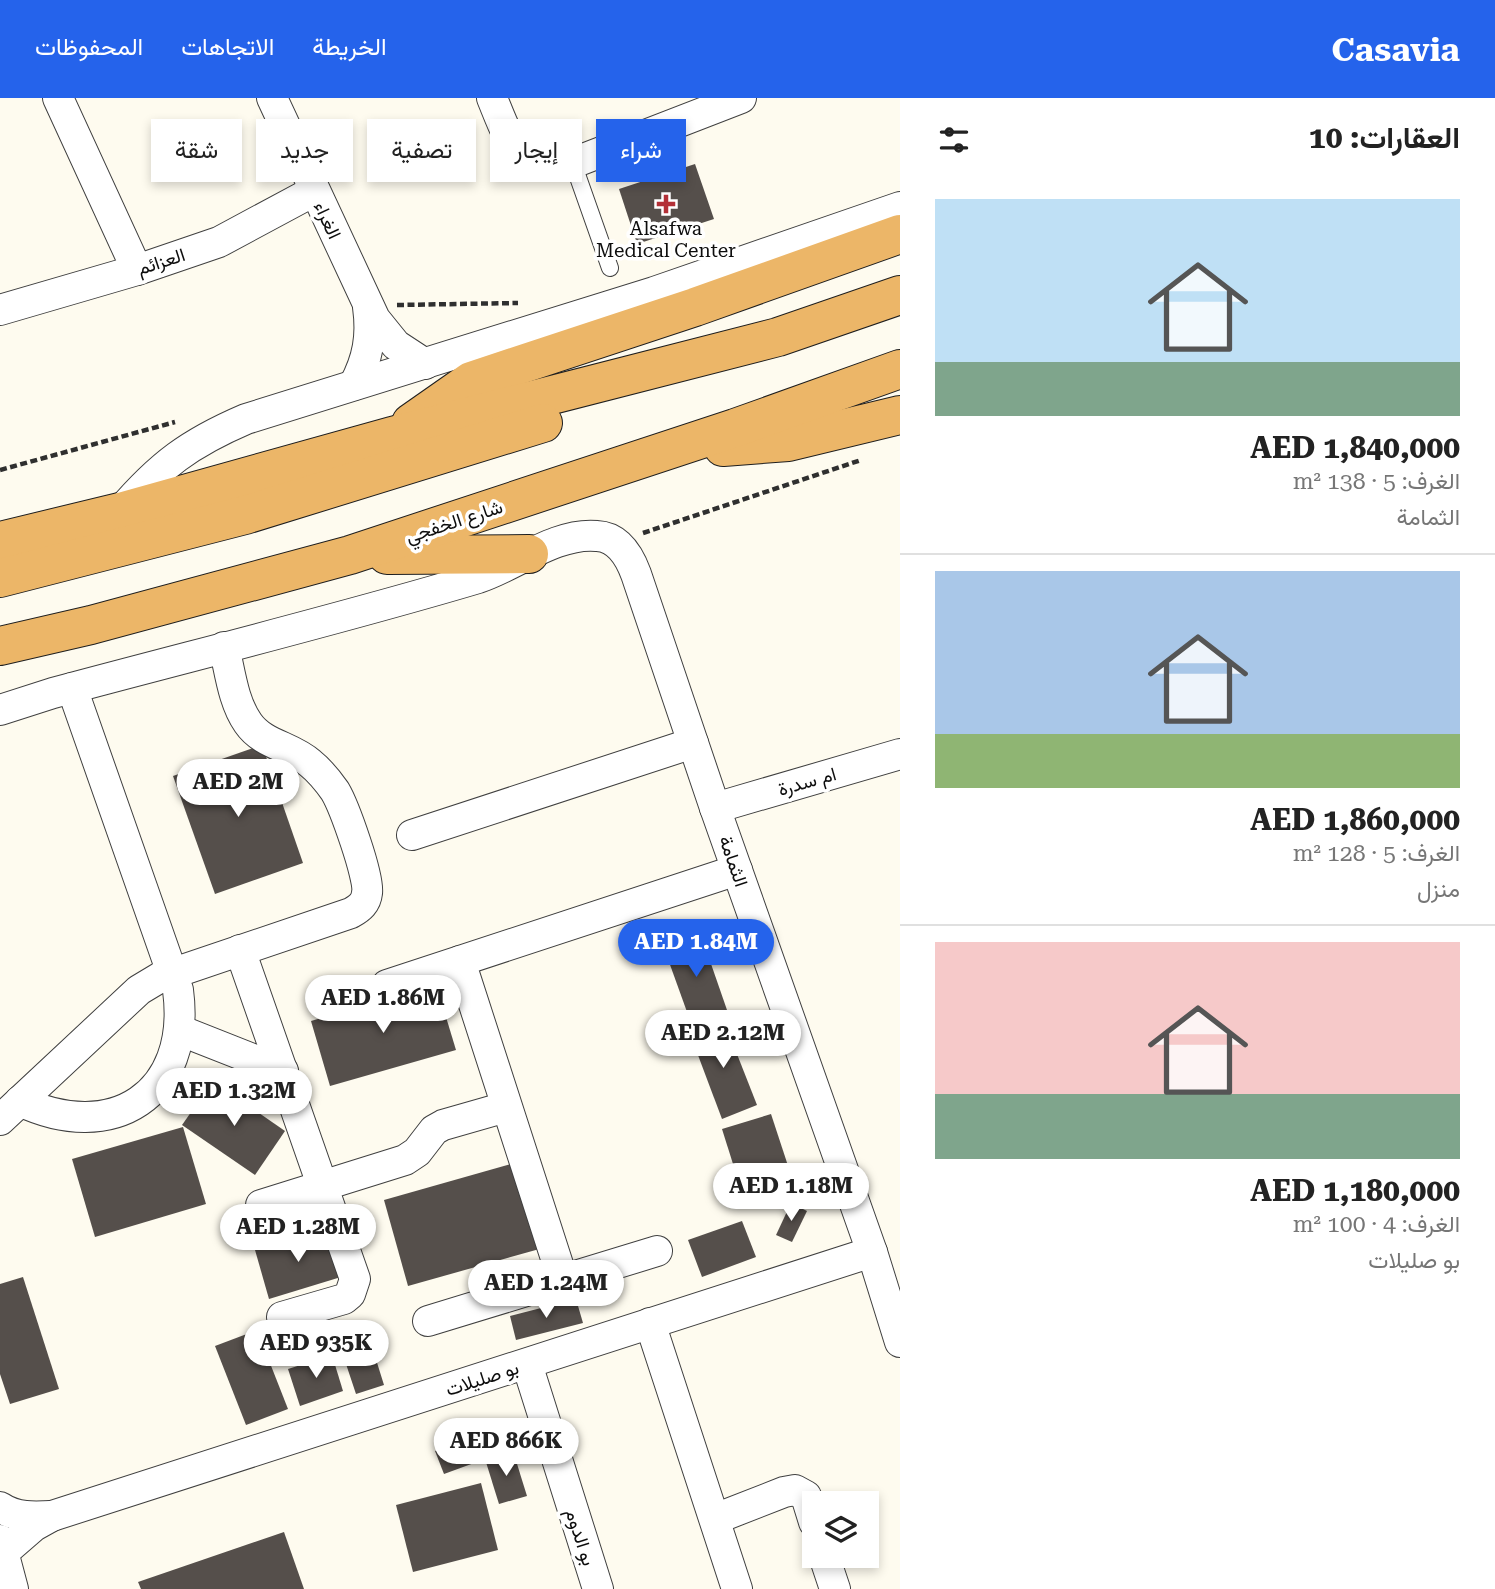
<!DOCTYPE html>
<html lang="ar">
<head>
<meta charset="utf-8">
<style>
  :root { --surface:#fff; --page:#f6f6f6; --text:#222; --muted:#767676; --line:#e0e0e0; --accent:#2563eb }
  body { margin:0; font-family:"Roboto Serif",Vazirmatn,serif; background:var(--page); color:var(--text); direction:rtl; height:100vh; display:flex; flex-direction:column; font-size:26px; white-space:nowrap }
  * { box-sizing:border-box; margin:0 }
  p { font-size:23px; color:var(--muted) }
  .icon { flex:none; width:38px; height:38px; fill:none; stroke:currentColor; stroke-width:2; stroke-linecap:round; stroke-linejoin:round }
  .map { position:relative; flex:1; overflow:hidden; direction:ltr }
  .panel { display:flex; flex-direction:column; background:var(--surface); width:595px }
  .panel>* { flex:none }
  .guide { position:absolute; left:21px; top:21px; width:665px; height:63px; direction:rtl; display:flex; gap:14px }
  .fabs { position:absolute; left:802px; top:1393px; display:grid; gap:14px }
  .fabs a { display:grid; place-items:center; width:77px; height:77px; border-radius:0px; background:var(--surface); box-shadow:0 4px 10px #0003; font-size:35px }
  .price { position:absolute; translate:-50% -60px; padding:0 16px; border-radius:24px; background:#fff; color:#222; font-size:23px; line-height:46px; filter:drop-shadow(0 2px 4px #0008) }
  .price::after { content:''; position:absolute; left:50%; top:42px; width:21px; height:16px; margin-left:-10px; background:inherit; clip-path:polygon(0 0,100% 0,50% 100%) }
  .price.current { background:var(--accent); color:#fff }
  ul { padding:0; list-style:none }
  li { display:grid; align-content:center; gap:14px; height:371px; padding:0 35px }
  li+li { border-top:2px solid var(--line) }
  li span { display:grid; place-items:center; height:217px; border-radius:0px; color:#555 }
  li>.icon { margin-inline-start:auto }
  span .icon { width:126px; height:126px; fill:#fffc; stroke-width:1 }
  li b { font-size:30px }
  h2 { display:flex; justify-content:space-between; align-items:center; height:84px; padding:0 35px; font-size:30px }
  .tag { padding:0 24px; border-radius:0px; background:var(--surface); box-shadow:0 4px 10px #0003; font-size:24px; line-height:63px }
  .tag.current { background:var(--accent); color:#fff }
  header { display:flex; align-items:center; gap:42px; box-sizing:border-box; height:98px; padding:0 35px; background:var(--accent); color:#fff }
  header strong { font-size:33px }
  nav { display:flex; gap:38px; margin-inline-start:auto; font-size:24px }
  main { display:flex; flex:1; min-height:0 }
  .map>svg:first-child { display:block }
</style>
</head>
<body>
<header>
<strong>Casavia</strong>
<nav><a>الخريطة</a><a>الاتجاهات</a><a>المحفوظات</a></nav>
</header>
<main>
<section class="panel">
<h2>العقارات: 10<svg class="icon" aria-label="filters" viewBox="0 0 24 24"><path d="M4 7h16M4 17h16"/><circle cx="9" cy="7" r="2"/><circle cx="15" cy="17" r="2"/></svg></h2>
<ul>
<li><span style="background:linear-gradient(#bfe0f5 75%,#7fa58c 0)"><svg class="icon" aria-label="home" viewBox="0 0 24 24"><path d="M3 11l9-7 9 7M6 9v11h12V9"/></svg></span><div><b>AED 1,840,000</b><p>الغرف: 5 · 138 m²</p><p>الثمامة</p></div></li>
<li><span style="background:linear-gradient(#a9c7e8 75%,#8fb573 0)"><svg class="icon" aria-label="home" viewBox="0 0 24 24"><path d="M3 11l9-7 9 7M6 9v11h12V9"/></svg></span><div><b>AED 1,860,000</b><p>الغرف: 5 · 128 m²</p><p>منزل</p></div></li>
<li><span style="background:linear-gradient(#f6c9c9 70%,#7fa58c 0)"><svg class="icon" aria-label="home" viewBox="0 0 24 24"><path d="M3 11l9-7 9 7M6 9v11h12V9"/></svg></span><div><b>AED 1,180,000</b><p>الغرف: 4 · 100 m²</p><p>بو صليلات</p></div></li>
</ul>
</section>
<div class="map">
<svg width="900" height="1491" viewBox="0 0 900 1491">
  <rect width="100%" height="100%" fill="#fefbef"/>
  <g fill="#554f4b">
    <path d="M695 66 714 121 637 146 619 91Z"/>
    <path d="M262 647 303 765 215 796 173 678Z"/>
    <path d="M701 837 727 912 691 925 664 850Z"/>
    <path d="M436 886 456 952 330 988 311 923Z"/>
    <path d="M724 923 757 1007 722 1021 690 936Z"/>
    <path d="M213 983 285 1033 255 1077 182 1027Z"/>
    <path d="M771 1016 794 1086 744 1101 722 1031Z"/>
    <path d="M183 1029 206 1106 95 1139 72 1061Z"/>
    <path d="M518 1064 543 1150 408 1188 384 1102Z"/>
    <path d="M791 1105 807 1113 792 1144 776 1137Z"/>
    <path d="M742 1123 756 1159 702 1179 688 1142Z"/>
    <path d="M326 1131 341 1179 269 1201 255 1152Z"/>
    <path d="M23 1179 59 1291 10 1306 0 1276V1186Z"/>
    <path d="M576 1201 583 1225 516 1242 510 1218Z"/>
    <path d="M257 1232 288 1311 246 1327 215 1248Z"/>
    <path d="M370 1242 384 1287 356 1296 341 1251Z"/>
    <path d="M332 1257 343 1293 300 1308 288 1271Z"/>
    <path d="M477 1338 485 1361 444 1376 435 1353Z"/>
    <path d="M513 1353 527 1398 499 1406 485 1361Z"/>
    <path d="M481 1385 498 1452 413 1474 396 1407Z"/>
    <path d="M284 1434 304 1491H141L138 1484Z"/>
  </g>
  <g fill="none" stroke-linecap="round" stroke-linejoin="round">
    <defs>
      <path id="service" d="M573 65 610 170"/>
      <g id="minor">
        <path d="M58 0 137 172"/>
        <path d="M272 0 375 221 396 247 425 266"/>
        <path d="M492 0C510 44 517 73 573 65L741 0"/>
        <path d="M0 212 137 172 219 144 314 93"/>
        <path d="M354 287C368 261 372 238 368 209"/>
        <path d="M120 414C160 367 190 345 246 321L654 194 900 109"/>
        <path d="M0 612 53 595C194 557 337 522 478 480 515 468 556 434 597 438 618 439 629 457 636 476L715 710 872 1154 900 1244"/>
        <path d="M715 710 900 656"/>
        <path d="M412 737 693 645"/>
        <path d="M240 852 355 1181 350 1196 344 1201 282 1219"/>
        <path d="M460 863 563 1182"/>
        <path d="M387 887 737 772"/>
        <path d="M179 932 283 973"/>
        <path d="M20 1003C112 1047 192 997 178 892L72 590"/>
        <path d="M0 1022 139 892 159 880 351 815C360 810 366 805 367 795 370 780 344 708 335 693 328 683 320 673 310 665 291 648 263 647 248 625 233 604 230 573 224 549"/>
        <path d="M261 1107 405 1062 417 1054 434 1032 443 1027 506 1009"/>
        <path d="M428 1223 657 1153"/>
        <path d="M650 1225 737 1491"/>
        <path d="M527 1266 598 1491"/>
        <path d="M0 1409C16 1420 34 1419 52 1418"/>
        <path d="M715 1421 784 1394 795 1392 806 1398 814 1424"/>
        <path d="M0 1442 13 1491"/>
        <path d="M4 1454 34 1428 52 1418 872 1154"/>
        <path d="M824 1458 835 1491"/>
      </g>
      <g id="trunk">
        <path d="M411 325 471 283 695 209 900 136"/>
        <path d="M723 349 788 344 900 317"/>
        <path d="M0 443 120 414 392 338 778 239 900 197"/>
        <path d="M387 457 529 456"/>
        <path d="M0 480 245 417 543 325"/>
        <path d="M0 548 91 527 350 457 735 330 900 271"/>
      </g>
    </defs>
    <use href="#service" stroke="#404040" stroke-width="18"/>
    <use href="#minor" stroke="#404040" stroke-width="32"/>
    <use href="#trunk" stroke="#1e1e1e" stroke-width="40"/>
    <g stroke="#2f2f2f" stroke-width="4.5" stroke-dasharray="7 3.5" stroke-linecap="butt">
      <path d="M397 207 518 205"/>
      <path d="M0 372 175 324"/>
      <path d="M643 435 861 362"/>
    </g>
    <use href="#service" stroke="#fff" stroke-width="16"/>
    <use href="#minor" stroke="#fff" stroke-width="30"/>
    <use href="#trunk" stroke="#ecb668" stroke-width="38"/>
  </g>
  <path fill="#b33037" stroke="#fff" stroke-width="2.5" d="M662.5 95.5h7v7h7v7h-7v7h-7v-7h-7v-7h7z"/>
  <g text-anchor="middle" stroke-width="7" stroke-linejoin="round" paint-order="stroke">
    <g font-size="19" fill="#0d0d0d" stroke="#fff">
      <text transform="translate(328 122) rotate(65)" y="7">الغراء</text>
      <text transform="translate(161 163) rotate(-18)" y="7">العزائم</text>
      <text transform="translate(454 423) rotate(-18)" y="7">شارع الخفجي</text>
      <text transform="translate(807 683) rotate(-16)" y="7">ام سدرة</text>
      <text transform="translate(734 763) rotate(71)" y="7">الثمامة</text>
      <text transform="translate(482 1280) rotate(-18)" y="7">بو صليلات</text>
      <text transform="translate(581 1439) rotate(72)" y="7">بو الدوم</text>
    </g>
    <g font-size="19" fill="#0d0d0d" stroke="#fff">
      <text x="666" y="137">Alsafwa<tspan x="666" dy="22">Medical Center</tspan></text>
    </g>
  </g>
</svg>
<div class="fabs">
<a><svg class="icon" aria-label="layers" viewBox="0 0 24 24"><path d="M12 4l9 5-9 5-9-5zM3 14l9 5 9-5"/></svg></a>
</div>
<b class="price" style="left:238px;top:721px">AED 2M</b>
<b class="price current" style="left:696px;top:881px">AED 1.84M</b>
<b class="price" style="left:383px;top:937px">AED 1.86M</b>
<b class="price" style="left:723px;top:972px">AED 2.12M</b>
<b class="price" style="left:234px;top:1030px">AED 1.32M</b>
<b class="price" style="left:791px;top:1125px">AED 1.18M</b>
<b class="price" style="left:298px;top:1166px">AED 1.28M</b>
<b class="price" style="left:546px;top:1222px">AED 1.24M</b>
<b class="price" style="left:316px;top:1282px">AED 935K</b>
<b class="price" style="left:506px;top:1380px">AED 866K</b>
<div class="guide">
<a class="tag current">شراء</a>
<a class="tag">إيجار</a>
<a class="tag">تصفية</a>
<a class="tag">جديد</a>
<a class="tag">شقة</a>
</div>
</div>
</main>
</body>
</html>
